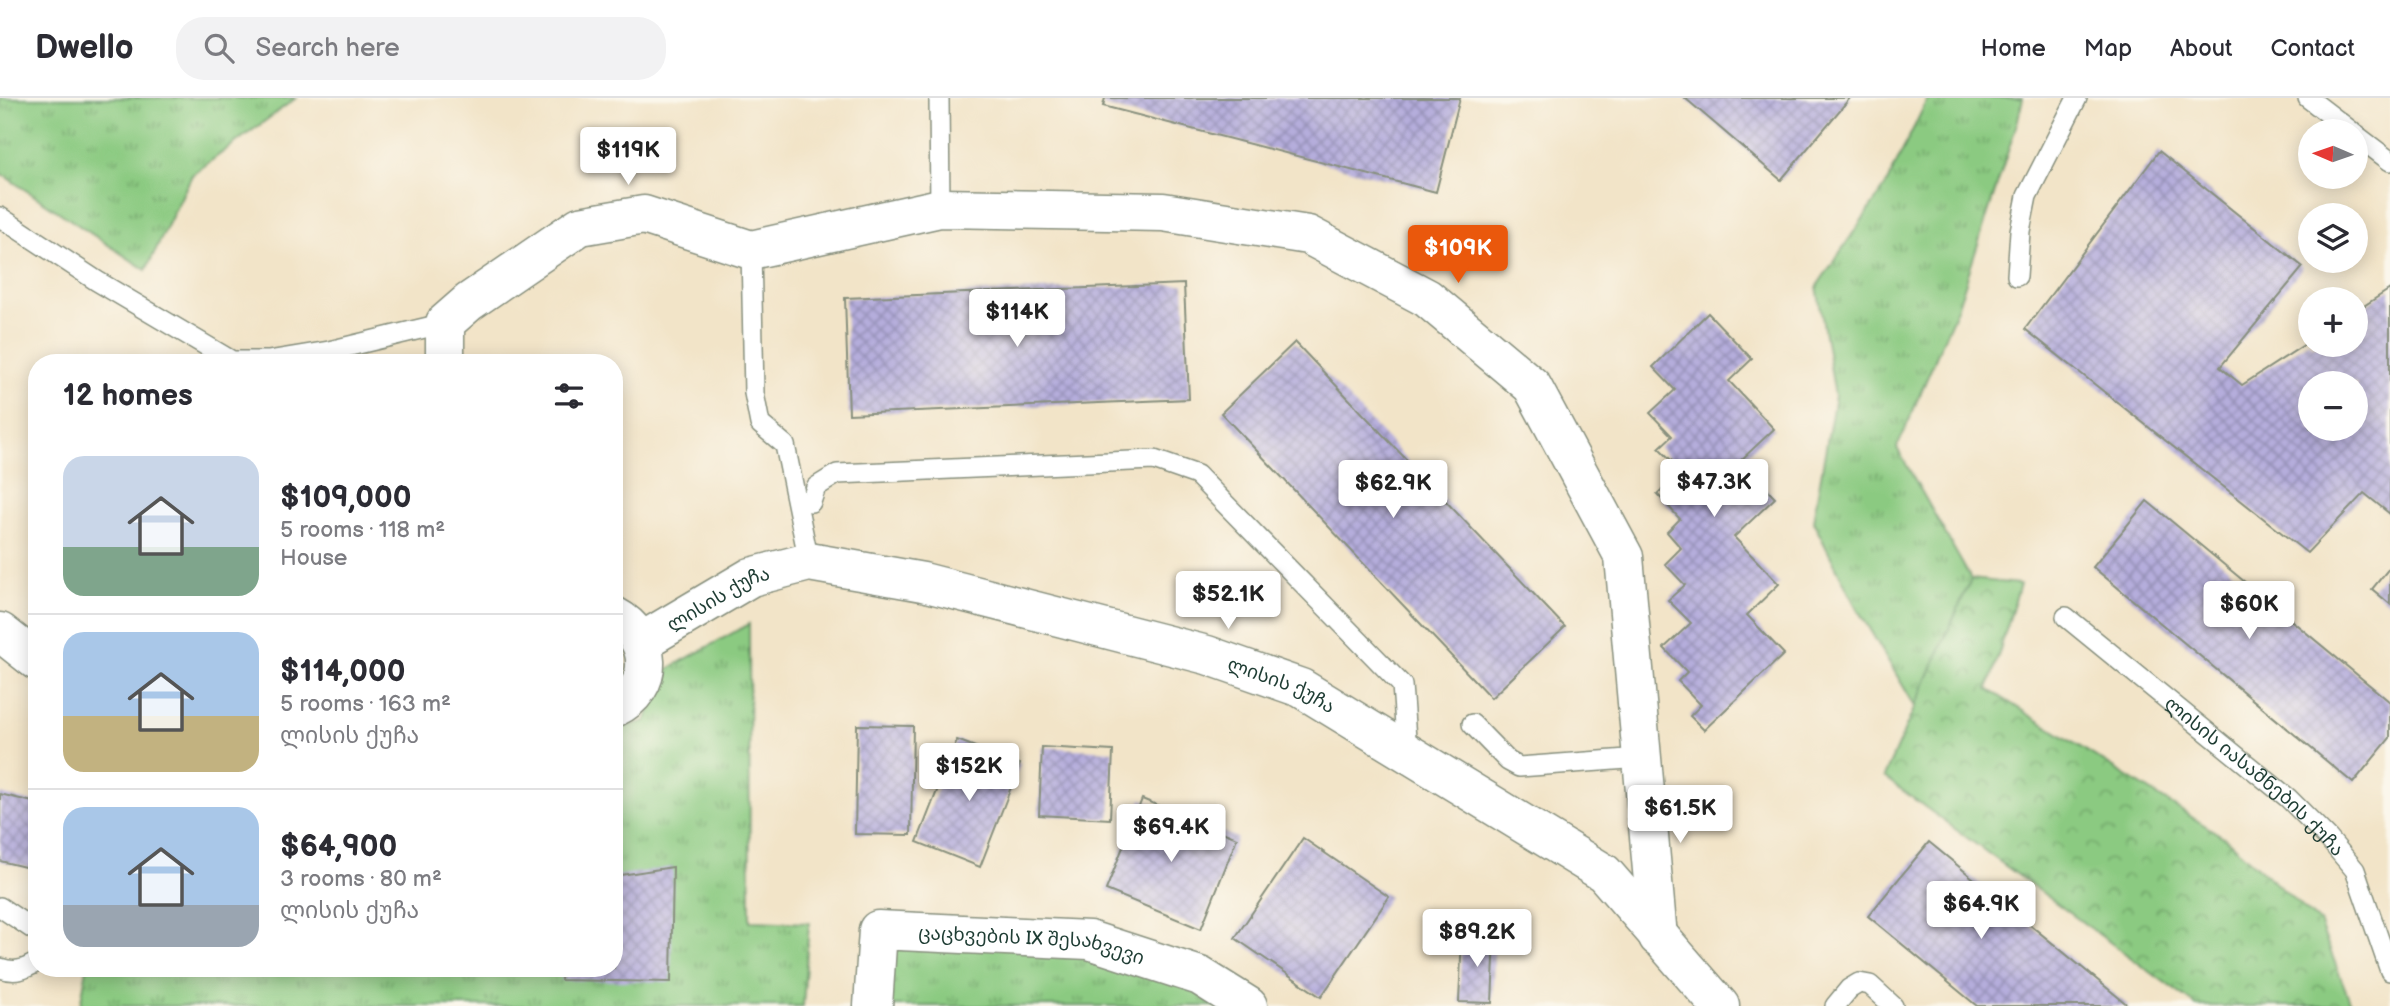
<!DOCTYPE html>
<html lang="en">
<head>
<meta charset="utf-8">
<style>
  :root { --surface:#fff; --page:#f2f2f3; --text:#2b2b33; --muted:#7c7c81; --line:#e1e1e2; --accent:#ea580c }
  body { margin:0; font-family:"Balsamiq Sans","Noto Sans Georgian",sans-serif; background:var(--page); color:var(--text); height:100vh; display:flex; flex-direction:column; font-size:26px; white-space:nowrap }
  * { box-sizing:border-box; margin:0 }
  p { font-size:23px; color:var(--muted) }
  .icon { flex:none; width:38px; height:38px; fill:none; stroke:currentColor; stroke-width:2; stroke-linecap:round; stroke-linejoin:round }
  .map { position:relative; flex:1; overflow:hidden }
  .details { position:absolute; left:28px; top:256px; width:595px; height:623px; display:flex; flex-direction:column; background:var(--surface); border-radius:28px; box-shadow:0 4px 18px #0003 }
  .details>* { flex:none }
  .needle { width:46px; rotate:272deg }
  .controls { position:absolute; left:2298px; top:21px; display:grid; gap:14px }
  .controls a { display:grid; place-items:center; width:70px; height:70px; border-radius:50%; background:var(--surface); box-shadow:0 4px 18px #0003; font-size:35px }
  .price { position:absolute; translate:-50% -60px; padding:0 16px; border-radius:7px; background:#fff; color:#222; font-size:23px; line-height:46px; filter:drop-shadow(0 2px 4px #0008) }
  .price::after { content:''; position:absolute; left:50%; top:42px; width:21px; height:16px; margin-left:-10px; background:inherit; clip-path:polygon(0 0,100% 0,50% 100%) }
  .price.on { background:var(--accent); color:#fff }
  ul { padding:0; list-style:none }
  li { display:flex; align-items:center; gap:21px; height:175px; padding:0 35px }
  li+li { border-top:2px solid var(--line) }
  li span { display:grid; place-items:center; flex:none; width:196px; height:140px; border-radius:21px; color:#555 }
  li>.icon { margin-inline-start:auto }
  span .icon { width:84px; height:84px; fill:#fffc; stroke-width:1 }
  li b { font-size:30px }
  h2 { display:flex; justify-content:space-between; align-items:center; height:84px; padding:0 35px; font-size:30px }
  header { display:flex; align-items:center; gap:42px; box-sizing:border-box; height:98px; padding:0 35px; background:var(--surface); border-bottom:2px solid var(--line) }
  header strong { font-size:33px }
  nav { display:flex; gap:38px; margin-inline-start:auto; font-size:24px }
  .search { width:490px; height:63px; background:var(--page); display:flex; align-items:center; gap:18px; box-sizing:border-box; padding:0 24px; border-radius:28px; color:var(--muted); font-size:26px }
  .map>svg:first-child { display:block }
</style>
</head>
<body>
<header>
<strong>Dwello</strong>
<div class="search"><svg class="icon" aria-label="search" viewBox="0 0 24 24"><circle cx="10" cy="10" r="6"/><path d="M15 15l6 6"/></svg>Search here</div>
<nav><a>Home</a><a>Map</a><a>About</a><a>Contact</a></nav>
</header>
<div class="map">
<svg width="2390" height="908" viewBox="0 0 2390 908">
  <defs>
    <pattern id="grass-tufts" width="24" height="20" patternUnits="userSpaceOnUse" patternTransform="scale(1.75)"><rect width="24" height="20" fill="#8bca81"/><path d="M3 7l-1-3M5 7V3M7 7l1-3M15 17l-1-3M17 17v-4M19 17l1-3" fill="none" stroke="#71a56a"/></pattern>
    <pattern id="park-crowns" width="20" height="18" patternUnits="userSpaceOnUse" patternTransform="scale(1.75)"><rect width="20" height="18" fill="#8bca81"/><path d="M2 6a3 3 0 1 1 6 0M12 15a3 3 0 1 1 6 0" fill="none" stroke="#71a56a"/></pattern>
    <pattern id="building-cross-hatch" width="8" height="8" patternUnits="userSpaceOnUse" patternTransform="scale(1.75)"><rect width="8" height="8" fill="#b5addc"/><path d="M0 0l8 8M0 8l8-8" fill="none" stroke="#938eb3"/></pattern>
  </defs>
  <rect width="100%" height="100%" fill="#fbf7ec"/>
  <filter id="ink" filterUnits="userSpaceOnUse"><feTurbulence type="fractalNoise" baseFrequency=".0143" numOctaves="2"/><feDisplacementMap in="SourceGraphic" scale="14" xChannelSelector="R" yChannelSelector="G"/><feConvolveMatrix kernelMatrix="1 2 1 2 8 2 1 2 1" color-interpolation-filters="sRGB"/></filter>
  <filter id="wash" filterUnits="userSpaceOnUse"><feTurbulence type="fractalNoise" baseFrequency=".00686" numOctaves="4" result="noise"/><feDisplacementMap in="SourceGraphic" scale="28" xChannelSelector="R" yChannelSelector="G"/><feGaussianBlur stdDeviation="1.57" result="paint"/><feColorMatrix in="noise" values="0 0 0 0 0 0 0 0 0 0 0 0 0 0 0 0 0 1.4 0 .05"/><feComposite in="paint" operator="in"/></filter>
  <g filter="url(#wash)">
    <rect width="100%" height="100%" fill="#f2e4c8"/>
    <g fill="url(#grass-tufts)" stroke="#55845a" stroke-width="2">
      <path d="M0 0H296L192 77 146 172 0 75Z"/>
      <path d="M1928 0H2023L2018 22 1958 208 1897 350 1971 481 1915 608 1854 505 1813 423 1835 298 1817 188 1886 87Z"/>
      <path d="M749 526 750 823 809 825 803 908H80L87 870H614V632L646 623 666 572Z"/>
      <path d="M878 832 1089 842 1248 908H873Z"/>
    </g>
    <path fill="url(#park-crowns)" stroke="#55845a" stroke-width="2" d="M1971 481 2020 486 1988 591 2225 740 2319 824 2352 908H2197L1884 679Z"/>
    <g id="blocks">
      <g fill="url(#building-cross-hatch)" fill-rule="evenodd">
        <path d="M1105 0H1460L1436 94 1103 8Z"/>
        <path d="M1685 0H1850L1781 82Z"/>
        <path d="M2159 53 2303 169 2220 269 2242 287 2310 243V247H2356V213L2390 191V416L2364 395 2307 455 2025 231ZM2310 285H2356V331H2310Z"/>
        <path d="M1184 186 1189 301 849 316 845 200Z"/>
        <path d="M1708 215 1752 261 1729 283 1774 331 1740 363 1775 400 1734 439 1779 486 1747 517 1784 556 1704 632 1690 618 1701 607 1678 583 1687 574 1664 550 1691 525 1668 502 1685 487 1665 466 1681 450 1667 434 1680 421 1657 396 1682 373 1659 350 1672 338 1650 315 1675 292 1653 269Z"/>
        <path d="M1295 244 1565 529 1491 600 1221 315Z"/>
        <path d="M2147 403 2390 604V640L2353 685 2093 469Z"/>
        <path d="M2390 469V506L2372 491Z"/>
        <path d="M857 627 913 628 911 737 855 736Z"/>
        <path d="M957 642 1020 666 980 769 917 744Z"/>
        <path d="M1042 649 1113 653 1110 721 1039 717Z"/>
        <path d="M0 696 37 705V772L0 763Z"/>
        <path d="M1142 701 1237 740 1201 831 1106 792Z"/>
        <path d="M1303 740 1389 799 1321 899 1235 840Z"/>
        <path d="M1929 744 2129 908H1977L1868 818Z"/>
        <path d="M673 769 671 884 561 882 562 870H614V778Z"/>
        <path d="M1462 837 1495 838 1492 905 1459 904Z"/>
      </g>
    </g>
  </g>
  <g filter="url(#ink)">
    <use href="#blocks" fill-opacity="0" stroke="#88907e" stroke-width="2"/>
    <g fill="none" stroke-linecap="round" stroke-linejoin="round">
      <defs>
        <g id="service">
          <path d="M939 0 940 110"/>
          <path d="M2308 0 2351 33"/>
          <path d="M2356 37 2390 63"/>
          <path d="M0 119 97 183 232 263H268L329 253 445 225"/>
          <path d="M751 152 754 295 760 326 785 347 809 464"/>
          <path d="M2017 178 2020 133 2027 98 2077 0"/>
          <path d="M811 404 816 389 837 376 1154 362 1197 377 1402 587 1407 654"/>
          <path id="s1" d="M2066 519 2288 700 2328 740 2355 772 2390 873"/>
          <path d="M1472 626 1508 663 1519 669 1641 660"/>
          <path d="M0 809 37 834"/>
          <path d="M0 870C15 875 24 872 37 864"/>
          <path d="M1835 908 1849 891 1859 885 1870 887 1893 908"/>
        </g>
        <g id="minor">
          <path d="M447 264 445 260V225L469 204 580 128 644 117 751 152 940 110 1163 114 1308 137 1427 200 1532 288 1624 459 1658 839"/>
          <path d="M614 518C654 539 657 590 614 610"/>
          <path d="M0 534 37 563"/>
          <path id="s2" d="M641 544 751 479 809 464 923 484 1207 557 1301 590 1604 775 1720 908"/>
          <path id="s3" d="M873 908 878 832 1089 842 1200 878 1248 908"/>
        </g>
      </defs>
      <use href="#service" stroke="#88907e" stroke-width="22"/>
      <use href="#minor" stroke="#88907e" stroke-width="41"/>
      <use href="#service" stroke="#fff" stroke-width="19"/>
      <use href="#minor" stroke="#fff" stroke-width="38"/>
    </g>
  </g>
  <g text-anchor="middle" stroke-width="5" stroke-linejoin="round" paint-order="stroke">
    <g font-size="19" fill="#1f3d34" stroke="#fbf7ec">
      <text dy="7" stroke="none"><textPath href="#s2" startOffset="89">ლისის ქუჩა</textPath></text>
      <text dy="7" stroke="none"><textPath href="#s2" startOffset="677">ლისის ქუჩა</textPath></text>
      <text dy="7" stroke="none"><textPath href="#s1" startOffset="247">ლისის იასამნების ქუჩა</textPath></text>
      <text dy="7" stroke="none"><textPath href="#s3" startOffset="231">ცაცხვების IX შესახვევი</textPath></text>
    </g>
  </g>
</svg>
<div class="controls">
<a><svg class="needle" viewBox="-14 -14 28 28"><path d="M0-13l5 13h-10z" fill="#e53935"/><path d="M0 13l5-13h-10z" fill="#7c7c81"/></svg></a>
<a><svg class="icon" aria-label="layers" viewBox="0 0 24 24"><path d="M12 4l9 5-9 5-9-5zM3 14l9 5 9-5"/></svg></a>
<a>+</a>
<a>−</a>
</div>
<b class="price" style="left:628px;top:89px">$119K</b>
<b class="price on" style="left:1458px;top:187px">$109K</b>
<b class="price" style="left:1017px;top:251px">$114K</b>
<b class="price" style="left:1714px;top:421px">$47.3K</b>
<b class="price" style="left:1393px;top:422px">$62.9K</b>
<b class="price" style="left:1228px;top:533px">$52.1K</b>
<b class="price" style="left:2249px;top:543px">$60K</b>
<b class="price" style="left:969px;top:705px">$152K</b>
<b class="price" style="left:1680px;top:747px">$61.5K</b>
<b class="price" style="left:1171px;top:766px">$69.4K</b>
<b class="price" style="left:1981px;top:843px">$64.9K</b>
<b class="price" style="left:1477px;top:871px">$89.2K</b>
<section class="details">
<h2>12 homes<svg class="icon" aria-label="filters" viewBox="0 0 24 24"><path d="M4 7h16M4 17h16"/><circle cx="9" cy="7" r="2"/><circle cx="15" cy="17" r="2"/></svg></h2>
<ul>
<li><span style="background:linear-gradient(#c9d6e8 65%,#7fa58c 0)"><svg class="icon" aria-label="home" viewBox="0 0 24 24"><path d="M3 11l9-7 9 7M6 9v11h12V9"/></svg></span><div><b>$109,000</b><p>5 rooms · 118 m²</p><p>House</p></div></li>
<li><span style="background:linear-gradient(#a9c7e8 60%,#c2b280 0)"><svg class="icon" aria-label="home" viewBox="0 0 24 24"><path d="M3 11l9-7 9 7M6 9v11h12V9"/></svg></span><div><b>$114,000</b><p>5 rooms · 163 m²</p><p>ლისის ქუჩა</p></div></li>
<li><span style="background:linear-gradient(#a9c7e8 70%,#9aa5b1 0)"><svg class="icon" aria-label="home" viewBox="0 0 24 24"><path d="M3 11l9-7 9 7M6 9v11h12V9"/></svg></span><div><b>$64,900</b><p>3 rooms · 80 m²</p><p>ლისის ქუჩა</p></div></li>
</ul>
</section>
</div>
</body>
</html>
